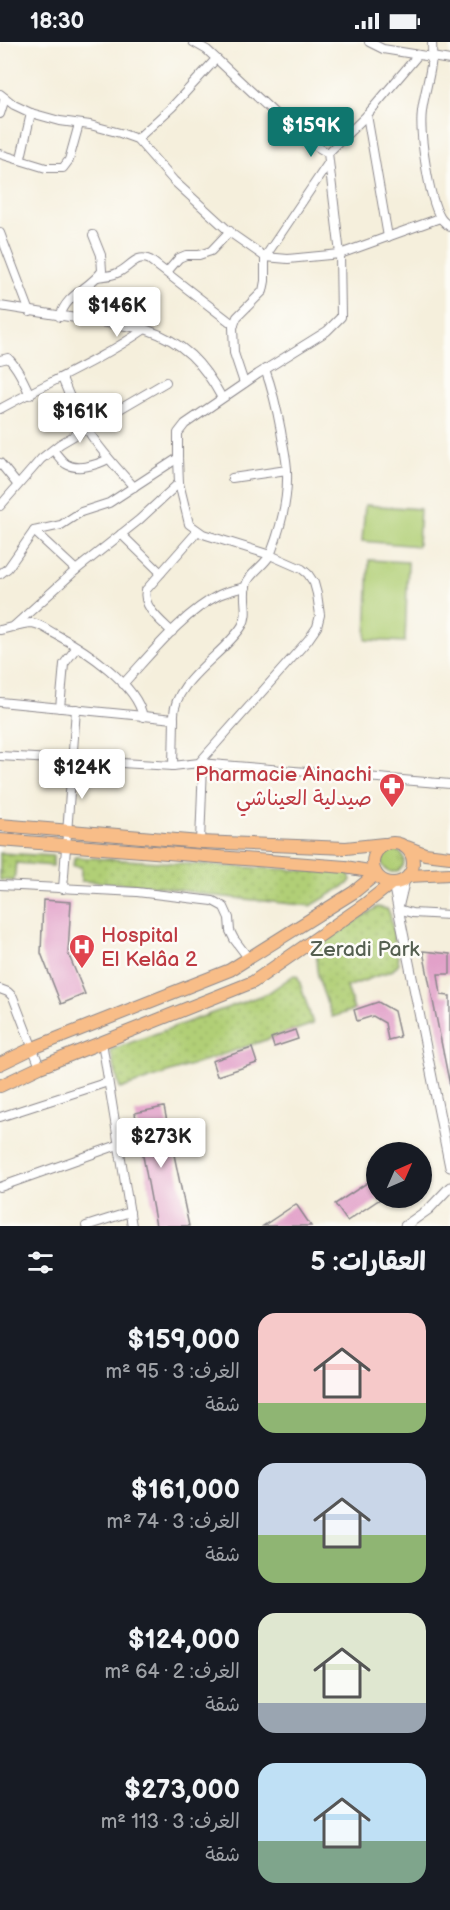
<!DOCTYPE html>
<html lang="ar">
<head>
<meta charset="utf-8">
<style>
  :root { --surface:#171b24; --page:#20242c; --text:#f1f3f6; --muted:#9ea1a6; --accent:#0f766e }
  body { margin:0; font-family:"Balsamiq Sans","Playpen Sans Arabic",sans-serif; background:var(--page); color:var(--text); direction:rtl; height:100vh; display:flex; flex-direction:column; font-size:22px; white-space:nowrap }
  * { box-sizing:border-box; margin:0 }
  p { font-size:20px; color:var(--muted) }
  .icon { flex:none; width:33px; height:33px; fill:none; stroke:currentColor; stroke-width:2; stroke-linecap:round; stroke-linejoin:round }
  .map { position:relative; height:1184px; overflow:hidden; direction:ltr }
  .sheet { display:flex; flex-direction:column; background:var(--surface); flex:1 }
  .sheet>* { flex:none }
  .needle { width:39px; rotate:45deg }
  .fabs { position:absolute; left:366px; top:1100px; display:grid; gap:12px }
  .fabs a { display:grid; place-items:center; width:66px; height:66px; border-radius:50%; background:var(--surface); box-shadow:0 2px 4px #0004; font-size:30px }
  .price { position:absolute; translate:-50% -51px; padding:0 14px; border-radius:6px; background:#fff; color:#222; font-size:20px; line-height:39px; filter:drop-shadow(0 2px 3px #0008) }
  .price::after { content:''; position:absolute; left:50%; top:36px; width:18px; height:14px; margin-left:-9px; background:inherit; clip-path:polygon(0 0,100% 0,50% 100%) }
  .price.active { background:var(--accent); color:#fff }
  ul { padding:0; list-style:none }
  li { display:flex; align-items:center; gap:18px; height:150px; padding:0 24px }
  li span { display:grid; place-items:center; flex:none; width:168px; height:120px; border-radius:18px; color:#555 }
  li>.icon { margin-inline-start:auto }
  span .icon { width:72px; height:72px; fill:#fffc; stroke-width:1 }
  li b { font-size:26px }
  h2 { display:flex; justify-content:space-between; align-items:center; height:72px; padding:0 24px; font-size:26px }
  .status { display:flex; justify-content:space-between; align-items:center; height:42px; padding:0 30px; background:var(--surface); direction:ltr }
  .status svg { height:16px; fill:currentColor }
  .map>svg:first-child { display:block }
</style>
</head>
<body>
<div class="status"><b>18:30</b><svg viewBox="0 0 49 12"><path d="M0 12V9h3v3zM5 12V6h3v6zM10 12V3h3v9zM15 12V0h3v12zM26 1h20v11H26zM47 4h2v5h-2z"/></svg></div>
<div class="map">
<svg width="450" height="1184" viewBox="0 0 450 1184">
  <defs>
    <pattern id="grass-tufts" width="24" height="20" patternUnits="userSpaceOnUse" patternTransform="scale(1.5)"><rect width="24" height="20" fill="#b1cf76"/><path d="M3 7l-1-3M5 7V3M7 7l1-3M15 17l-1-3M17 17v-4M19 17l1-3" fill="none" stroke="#98b167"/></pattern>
    <pattern id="park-dots" width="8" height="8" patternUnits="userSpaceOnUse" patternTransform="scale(1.5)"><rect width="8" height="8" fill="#b1cf76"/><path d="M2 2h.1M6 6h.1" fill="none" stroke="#98b167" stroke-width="1.8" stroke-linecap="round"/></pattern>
  </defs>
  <rect width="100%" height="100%" fill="#fdfcf7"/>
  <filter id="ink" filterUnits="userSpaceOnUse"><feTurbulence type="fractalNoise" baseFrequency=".0167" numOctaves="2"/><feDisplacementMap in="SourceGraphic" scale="12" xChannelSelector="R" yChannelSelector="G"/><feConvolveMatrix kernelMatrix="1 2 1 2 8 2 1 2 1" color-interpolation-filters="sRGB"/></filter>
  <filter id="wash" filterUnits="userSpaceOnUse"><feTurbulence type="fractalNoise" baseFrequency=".008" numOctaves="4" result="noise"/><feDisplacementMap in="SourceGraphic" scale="24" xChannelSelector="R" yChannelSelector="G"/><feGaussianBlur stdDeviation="1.35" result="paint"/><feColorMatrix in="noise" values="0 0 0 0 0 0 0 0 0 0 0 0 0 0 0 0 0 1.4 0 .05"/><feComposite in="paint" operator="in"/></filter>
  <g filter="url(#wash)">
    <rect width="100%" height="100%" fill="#f5efdc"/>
    <circle fill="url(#grass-tufts)" stroke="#6a7858" stroke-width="1.5" cx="393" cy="819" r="11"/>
    <g fill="url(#park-dots)" stroke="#6a7858" stroke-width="1.5">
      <path d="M0 811 53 814V824L16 821 14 839 0 838Z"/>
      <path d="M75 815 346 831 349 832 351 838 348 842 311 864 216 854 149 843 81 839V825L73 824 74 816Z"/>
      <path d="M377 865 387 867 390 872 399 921 393 928 347 945 354 968 332 975C325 953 306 919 324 900Z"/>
      <path d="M294 933 298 935 313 982 120 1047 110 1008 268 951Z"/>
    </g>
    <g fill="#b1cf76" stroke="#6a7858" stroke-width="1.5">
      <path d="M365 463 420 467 418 504 362 499Z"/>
      <path d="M369 518 408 520 405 600 366 598Z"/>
    </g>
    <g id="blocks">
      <g fill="#e2a1c9">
        <path d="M43 858 71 860 68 911 85 952 61 962 41 911Z"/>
        <path d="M423 909 450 912V932H438L441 953 450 954V1044Z"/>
        <path d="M378 960 394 969 400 995 388 998 385 981 373 974 357 979 354 968Z"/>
        <path d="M295 988 298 997 274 1005 271 996Z"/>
        <path d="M252 1006 257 1021 217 1034 212 1019Z"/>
        <path d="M164 1065 189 1184H156L135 1071Z"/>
        <path d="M376 1135V1155H383L347 1179 335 1162Z"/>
        <path d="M296 1162 311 1184H263Z"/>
      </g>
    </g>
  </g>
  <g filter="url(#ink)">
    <use href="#blocks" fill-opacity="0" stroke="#8c888c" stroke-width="1.5"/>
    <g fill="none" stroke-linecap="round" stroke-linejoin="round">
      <defs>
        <g id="minor">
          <path d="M193 0 207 8 300 95 328 111 367 73 418 13"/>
          <path d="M369 0 383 7 450 18"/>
          <path d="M432 0C434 24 425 46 422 69 419 92 429 156 440 175 442 179 447 182 450 185"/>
          <path d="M0 52 14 63 31 71 60 79 90 83 120 91 137 97 174 139 232 192 265 215 288 217 340 212 440 176"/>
          <path d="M0 72 5 56"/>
          <path d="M367 73 388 195"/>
          <path d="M137 97 172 65 216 17"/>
          <path d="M0 112 46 126H63L69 118 79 82"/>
          <path d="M21 116 31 71"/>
          <path d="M0 191 30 270"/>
          <path d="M167 230 179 216 186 213H199L211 209 230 189"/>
          <path d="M98 235C104 234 111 234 117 231 130 226 136 211 150 218L234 283"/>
          <path d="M0 264 145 287C184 300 203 321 222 356"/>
          <path d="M60 275C66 252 89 247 102 229L101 213 93 193"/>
          <path d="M0 318 8 316C18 326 24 340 30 353"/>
          <path d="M62 336C81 385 99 407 134 445"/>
          <path d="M244 341 234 311 233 285 237 275 263 249 265 239V215L329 120"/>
          <path d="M0 367C49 340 99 319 145 287"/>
          <path d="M53 408C57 412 61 419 66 422 77 429 97 423 108 417"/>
          <path d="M0 421 17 442"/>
          <path d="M232 436 287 428"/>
          <path d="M0 464 41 417 60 402 166 340"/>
          <path d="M34 489 76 528"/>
          <path d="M121 492 161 531"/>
          <path d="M0 532 8 526 34 489 61 483 81 470 109 461 178 416"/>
          <path d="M13 585 76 528 139 478 179 441"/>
          <path d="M0 588C10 586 22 581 32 581 41 582 49 589 57 593 85 608 137 642 143 675"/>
          <path d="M172 590C161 579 142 565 146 548L197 490"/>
          <path d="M123 642C151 612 183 571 219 553 227 549 237 547 246 545"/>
          <path d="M0 660 174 677 173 724"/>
          <path d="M60 666 64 622 77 605"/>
          <path d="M174 677C171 640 224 613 242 584 250 571 242 557 246 543 249 531 266 523 271 511 281 485 288 457 287 430 287 417 283 403 281 389 277 367 273 349 265 327"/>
          <path d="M0 714 173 724 199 721 450 742"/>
          <path d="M199 721 308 598 317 585 320 573 317 552 314 541 308 532 302 527 270 513 203 492 189 482 179 441 178 416V391L185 382 258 332 327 289 341 275 340 212 328 111"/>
          <path d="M200 800 203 722"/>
          <path d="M0 843 137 850 213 859 224 865 229 876 230 889 234 897 249 917"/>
          <path d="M63 847 76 667"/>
          <path d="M398 867 412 871 450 873"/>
          <path d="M0 947 8 950 13 955 40 1025"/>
          <path d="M102 1000 132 1184"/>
          <path d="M0 1075 108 1040"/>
          <path d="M0 1145 118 1103"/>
          <path d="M86 1184 130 1170"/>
        </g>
        <g id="tertiary">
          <path d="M393 841 450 1125"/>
          <path d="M399 862 405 837"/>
          <path d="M405 1184 429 1167 450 1145"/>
        </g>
        <g id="primary">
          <path d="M0 783 200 800 346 806 384 802"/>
          <path d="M0 798 345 825 375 830"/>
          <circle cx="393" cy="821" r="20"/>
          <path d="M407 805 425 812 450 815"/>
          <path d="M409 834 450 832"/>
          <path d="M0 1022 33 1006 230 928 354 850 376 832"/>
          <path d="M0 1044 40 1025 253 940 364 863 392 841"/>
        </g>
      </defs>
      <use href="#minor" stroke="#8c888c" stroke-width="10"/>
      <use href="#tertiary" stroke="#8c888c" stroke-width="11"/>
      <use href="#primary" stroke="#8c888c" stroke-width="14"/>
      <use href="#minor" stroke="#fff" stroke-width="8"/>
      <use href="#tertiary" stroke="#fff" stroke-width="9"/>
      <use href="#primary" stroke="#f8bd88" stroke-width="12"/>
    </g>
  </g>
  <defs>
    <symbol id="pharmacy-pin" viewBox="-11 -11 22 30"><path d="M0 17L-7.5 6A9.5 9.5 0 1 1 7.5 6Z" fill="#e0444e" stroke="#fdfcf7"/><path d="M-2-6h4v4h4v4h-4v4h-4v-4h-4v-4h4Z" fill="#fff"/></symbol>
    <symbol id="hospital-pin" viewBox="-11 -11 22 30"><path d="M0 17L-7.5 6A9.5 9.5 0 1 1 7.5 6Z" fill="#e0444e" stroke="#fdfcf7"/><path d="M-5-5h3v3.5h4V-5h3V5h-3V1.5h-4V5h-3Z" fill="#fff"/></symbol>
  </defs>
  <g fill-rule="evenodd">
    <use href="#pharmacy-pin" x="377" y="729" width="30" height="40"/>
    <use href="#hospital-pin" x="67" y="890" width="30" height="40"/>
  </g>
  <g text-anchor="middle" stroke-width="5" stroke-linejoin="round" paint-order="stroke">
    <g font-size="21" fill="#be3a42" stroke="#fdfcf7" text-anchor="end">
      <text x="372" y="739">Pharmacie Ainachi<tspan x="372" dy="24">صيدلية العيناشي</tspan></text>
      <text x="101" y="900" text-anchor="start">Hospital<tspan x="101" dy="24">El Kelâa 2</tspan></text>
    </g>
    <g font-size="21" fill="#545f50" stroke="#fdfcf7">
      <text x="365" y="914">Zeradi Park</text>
    </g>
  </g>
</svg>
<div class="fabs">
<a><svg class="needle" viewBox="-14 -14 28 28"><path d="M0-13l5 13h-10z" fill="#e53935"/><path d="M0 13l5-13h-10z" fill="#9ea1a6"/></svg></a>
</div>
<b class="price active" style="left:311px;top:116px">$159K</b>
<b class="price" style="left:117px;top:296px">$146K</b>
<b class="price" style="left:80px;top:402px">$161K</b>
<b class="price" style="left:82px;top:758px">$124K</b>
<b class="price" style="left:161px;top:1127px">$273K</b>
</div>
<section class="sheet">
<h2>العقارات: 5<svg class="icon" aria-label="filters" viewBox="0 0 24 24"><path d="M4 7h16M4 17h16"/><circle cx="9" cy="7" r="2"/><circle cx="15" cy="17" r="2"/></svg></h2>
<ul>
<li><span style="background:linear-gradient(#f6c9c9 75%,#8fb573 0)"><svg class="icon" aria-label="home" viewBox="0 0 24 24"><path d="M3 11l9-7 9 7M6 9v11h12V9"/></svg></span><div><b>$159,000</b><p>الغرف: 3 · 95 m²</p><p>شقة</p></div></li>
<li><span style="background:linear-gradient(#c9d6e8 60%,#8fb573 0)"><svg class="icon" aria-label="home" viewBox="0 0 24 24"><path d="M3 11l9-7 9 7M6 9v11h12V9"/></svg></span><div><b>$161,000</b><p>الغرف: 3 · 74 m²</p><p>شقة</p></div></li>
<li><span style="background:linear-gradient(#dfe7d0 75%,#9aa5b1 0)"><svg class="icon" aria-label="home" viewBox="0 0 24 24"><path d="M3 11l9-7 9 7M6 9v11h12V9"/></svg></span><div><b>$124,000</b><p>الغرف: 2 · 64 m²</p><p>شقة</p></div></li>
<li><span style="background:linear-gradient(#bfe0f5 65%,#7fa58c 0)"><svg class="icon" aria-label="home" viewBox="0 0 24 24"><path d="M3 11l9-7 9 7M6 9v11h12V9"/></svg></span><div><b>$273,000</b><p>الغرف: 3 · 113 m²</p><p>شقة</p></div></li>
</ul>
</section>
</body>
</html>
